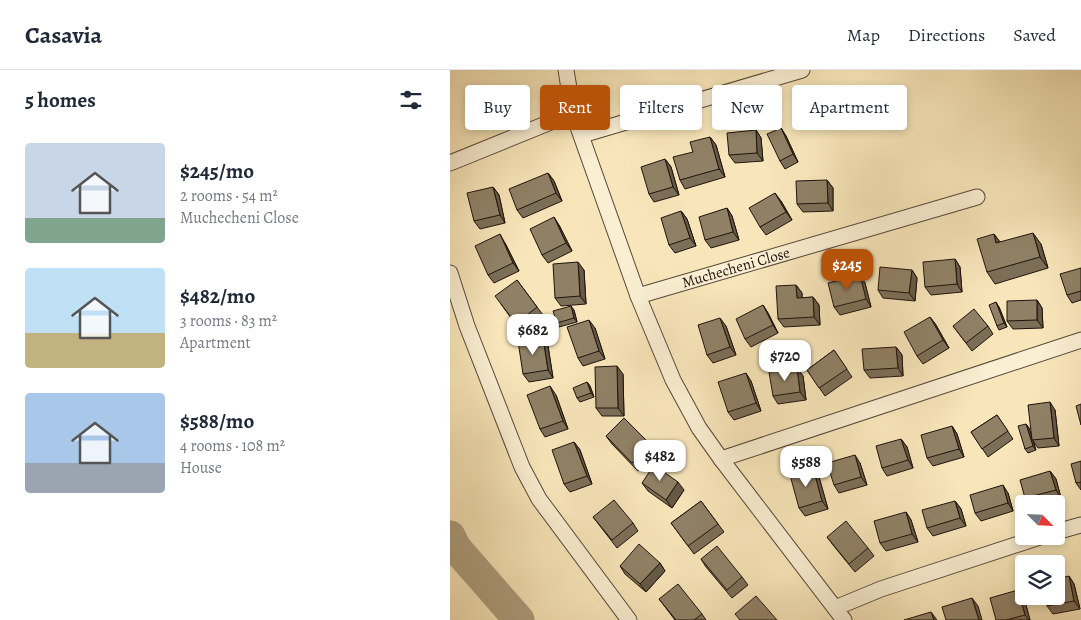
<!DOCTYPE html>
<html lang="en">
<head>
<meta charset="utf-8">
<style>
  :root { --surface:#fff; --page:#f6f6f7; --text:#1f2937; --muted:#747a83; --line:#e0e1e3; --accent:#b45309 }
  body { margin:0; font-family:Alegreya,serif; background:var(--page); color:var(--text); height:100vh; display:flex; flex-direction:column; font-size:19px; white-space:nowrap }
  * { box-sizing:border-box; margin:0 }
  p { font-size:16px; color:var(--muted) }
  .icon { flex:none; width:28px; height:28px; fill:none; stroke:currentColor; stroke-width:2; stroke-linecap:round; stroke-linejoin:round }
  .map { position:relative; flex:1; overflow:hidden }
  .drawer { display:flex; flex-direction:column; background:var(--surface); width:450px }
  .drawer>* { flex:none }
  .guide { position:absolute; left:15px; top:15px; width:475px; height:45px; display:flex; gap:10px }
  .needle { width:32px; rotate:114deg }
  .controls { position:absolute; left:565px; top:425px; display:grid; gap:10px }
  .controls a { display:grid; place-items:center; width:50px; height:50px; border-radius:5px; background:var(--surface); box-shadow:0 2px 8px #0003; font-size:25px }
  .price { position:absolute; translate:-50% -42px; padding:0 11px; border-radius:10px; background:#fff; color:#222; font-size:16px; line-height:32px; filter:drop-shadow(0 1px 2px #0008) }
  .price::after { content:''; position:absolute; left:50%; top:30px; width:15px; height:11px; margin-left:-8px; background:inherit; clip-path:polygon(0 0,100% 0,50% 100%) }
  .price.on { background:var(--accent); color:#fff }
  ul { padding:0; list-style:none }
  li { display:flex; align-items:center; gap:15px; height:125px; padding:0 25px }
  li span { display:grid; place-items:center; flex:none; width:140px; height:100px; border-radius:5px; color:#555 }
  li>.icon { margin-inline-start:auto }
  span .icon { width:60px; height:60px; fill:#fffc; stroke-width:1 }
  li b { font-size:21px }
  h2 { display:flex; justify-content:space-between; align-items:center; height:60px; padding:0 25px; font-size:21px }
  .tag { padding:0 18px; border-radius:5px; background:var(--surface); box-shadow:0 2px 8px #0003; font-size:18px; line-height:45px }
  .tag.on { background:var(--accent); color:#fff }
  header { display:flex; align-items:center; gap:30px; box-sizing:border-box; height:70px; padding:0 25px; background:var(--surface); border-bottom:1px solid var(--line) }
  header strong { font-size:24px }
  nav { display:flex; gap:28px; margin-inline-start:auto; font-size:18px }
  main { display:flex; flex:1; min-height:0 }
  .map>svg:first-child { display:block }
</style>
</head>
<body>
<header>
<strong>Casavia</strong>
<nav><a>Map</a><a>Directions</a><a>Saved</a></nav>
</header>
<main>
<section class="drawer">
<h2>5 homes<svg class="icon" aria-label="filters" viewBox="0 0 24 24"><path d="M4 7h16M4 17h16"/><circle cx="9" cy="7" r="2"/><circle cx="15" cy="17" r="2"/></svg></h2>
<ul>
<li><span style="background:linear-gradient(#c9d6e8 75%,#7fa58c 0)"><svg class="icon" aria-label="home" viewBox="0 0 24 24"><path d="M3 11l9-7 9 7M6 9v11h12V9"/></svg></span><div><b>$245/mo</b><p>2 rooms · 54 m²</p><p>Muchecheni Close</p></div></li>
<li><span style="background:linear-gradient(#bfe0f5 65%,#c2b280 0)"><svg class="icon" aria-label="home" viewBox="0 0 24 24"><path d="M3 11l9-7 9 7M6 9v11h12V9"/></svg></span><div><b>$482/mo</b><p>3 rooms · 83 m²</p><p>Apartment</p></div></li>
<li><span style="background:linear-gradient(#a9c7e8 70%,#9aa5b1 0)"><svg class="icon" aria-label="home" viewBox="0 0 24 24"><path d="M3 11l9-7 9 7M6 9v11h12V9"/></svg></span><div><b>$588/mo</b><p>4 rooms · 108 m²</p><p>House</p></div></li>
</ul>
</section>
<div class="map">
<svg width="631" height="550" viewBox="0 0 631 550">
  <rect width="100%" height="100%" fill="#f8e6ba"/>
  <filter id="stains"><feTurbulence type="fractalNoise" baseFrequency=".004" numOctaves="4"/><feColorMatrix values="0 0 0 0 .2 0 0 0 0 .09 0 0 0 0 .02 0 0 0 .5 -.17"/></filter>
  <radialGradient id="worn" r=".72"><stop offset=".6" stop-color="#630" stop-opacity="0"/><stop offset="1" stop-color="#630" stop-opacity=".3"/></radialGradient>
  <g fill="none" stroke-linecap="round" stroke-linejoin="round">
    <path stroke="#ae9e7f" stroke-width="31" d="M0 466 6 478 69 550"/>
    <defs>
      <g id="minor">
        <path d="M116 0 123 43 188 226 223 310 249 358 271 389 394 550"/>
        <path d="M132 65 352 0"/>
        <path d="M0 93 123 43"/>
        <path d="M0 203 17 256 72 397 89 429 179 550"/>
        <path id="s1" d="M188 226 527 127"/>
        <path d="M271 389 631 270"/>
        <path d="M606 462 631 455"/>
        <path d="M385 538 431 519 593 466"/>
      </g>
    </defs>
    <use href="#minor" stroke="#554838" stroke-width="17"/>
    <use href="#minor" stroke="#faefd2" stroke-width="15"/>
  </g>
  <g fill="#7c6f58" stroke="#1f130c">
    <path d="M331 58 336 66 348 92 335 99 330 91Z"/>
    <path d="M306 60 311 68 313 91 285 93 279 85Z"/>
    <path d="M260 67 266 75 275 107 235 119 230 110 243 82Z"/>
    <path d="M215 89 221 97 229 125 204 132 199 124Z"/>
    <path d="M98 103 104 111 112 131 73 148 67 140Z"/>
    <path d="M377 110 383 118V141L353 142 347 134Z"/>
    <path d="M43 117 49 125 55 153 30 159 24 151Z"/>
    <path d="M331 131 342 150 316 165 310 157Z"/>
    <path d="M277 138 282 146 289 170 261 178 255 170Z"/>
    <path d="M231 141 237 149 246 176 225 183 219 175Z"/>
    <path d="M109 155 122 181 98 193 92 185Z"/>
    <path d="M544 164 550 172 591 174 598 198 545 214 537 202Z"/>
    <path d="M55 173 69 201 44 213 38 205Z"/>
    <path d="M505 189 510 197 512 222 481 225 475 217Z"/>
    <path d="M631 198V230L622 233 617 225Z"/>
    <path d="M134 200 136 234 111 236 105 228Z"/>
    <path d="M462 200 467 208 465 231 433 228 428 220Z"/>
    <path d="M410 205 415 213 421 237 390 245 384 237Z"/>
    <path d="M67 210 93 245 71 262 51 234Z"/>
    <path d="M346 215 352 223V228L363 227 369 235 370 255 334 257 328 249Z"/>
    <path d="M587 230 592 238 593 258 563 259 557 251Z"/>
    <path d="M313 235 318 243 328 263 301 277 295 269Z"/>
    <path d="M549 237 557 257 549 260 547 256Z"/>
    <path d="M124 240 127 252 109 257 107 253Z"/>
    <path d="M480 247 486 255 499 278 473 294 467 286Z"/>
    <path d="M276 256 286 285 263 293 257 285Z"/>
    <path d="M503 256H538L543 264 522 281Z"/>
    <path d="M145 258 155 289 133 296 128 288Z"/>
    <path d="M98 276 103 308 79 312 73 304Z"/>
    <path d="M446 277 452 285 453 306 420 308 414 300Z"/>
    <path d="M384 280 402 307 375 326 357 300Z"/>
    <path d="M347 298 353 306 356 330 328 334 323 326Z"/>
    <path d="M173 304 174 346H152L146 338Z"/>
    <path d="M301 311 311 341 284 350 278 342Z"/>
    <path d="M137 312 140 316 144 327 130 332 127 328Z"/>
    <path d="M106 325 118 359 95 367 90 359Z"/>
    <path d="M605 340 609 376 588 378 583 371 586 380 578 383 575 379 576 354 579 358 582 369Z"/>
    <path d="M547 345 563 369 538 387 521 362Z"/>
    <path d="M502 356 507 364 514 387 483 396 477 388Z"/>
    <path d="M156 366 201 375 206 383 188 401 162 374Z"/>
    <path d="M451 369 457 377 463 398 437 406 432 398Z"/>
    <path d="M124 372 130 380 142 414 120 422 114 414Z"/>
    <path d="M631 391V420L626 413Z"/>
    <path d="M410 393 417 415 389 423 384 415Z"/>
    <path d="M363 398 369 407 378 439 355 446 349 438Z"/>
    <path d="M600 401 606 409 611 428 590 434H579L575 428Z"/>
    <path d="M192 413 234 420 222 438 198 421Z"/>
    <path d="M558 423 563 441 531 451 525 443Z"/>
    <path d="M251 431 274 462 244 484 221 453Z"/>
    <path d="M505 431 511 439 516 456 483 466 477 458Z"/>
    <path d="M456 442 461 450 468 472 436 481 430 473Z"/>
    <path d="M143 447 183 453 188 461 167 478Z"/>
    <path d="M377 467 418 478 424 486 405 502 383 475Z"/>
    <path d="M251 489 292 507 298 515 282 528 256 497Z"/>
    <path d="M210 493 215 501 196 522 175 504 170 496Z"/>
    <path d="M619 506 624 514 630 539 603 544 597 536Z"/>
    <path d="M574 528 580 550H546Z"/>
    <path d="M209 529 252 544 256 550H225Z"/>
  </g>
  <g fill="#655a47" stroke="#1f130c">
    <path d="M331 58 336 66 348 92 343 84Z"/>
    <path d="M306 60 311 68 313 91 307 83Z"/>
    <path d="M260 67 266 75 275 107 269 99Z"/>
    <path d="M215 89 221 97 229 125 223 117Z"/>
    <path d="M98 103 104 111 112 131 106 123Z"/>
    <path d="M377 110 383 118V141L378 133Z"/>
    <path d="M43 117 49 125 55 153 50 145Z"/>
    <path d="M325 123 331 131 342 150 336 142Z"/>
    <path d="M277 138 282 146 289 170 283 162Z"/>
    <path d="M231 141 237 149 246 176 240 168Z"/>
    <path d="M104 147 109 155 122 181 116 173Z"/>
    <path d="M583 163 591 174 598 198 590 187Z"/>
    <path d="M50 164 55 173 69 201 63 193Z"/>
    <path d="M544 164 552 175 546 173Z"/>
    <path d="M505 189 510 197 512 222 507 214Z"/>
    <path d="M128 192 134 200 136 234 130 226Z"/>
    <path d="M462 200 467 208 465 231 459 223Z"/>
    <path d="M410 205 415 213 421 237 416 229Z"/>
    <path d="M346 215 352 223V236L347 228Z"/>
    <path d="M363 227 369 235 370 255 364 247Z"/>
    <path d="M587 230 592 238 593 258 587 250Z"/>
    <path d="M546 232 549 237 557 257 554 253Z"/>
    <path d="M313 235 318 243 328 263 323 255Z"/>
    <path d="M121 236 124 240 127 252 124 248Z"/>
    <path d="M480 247 486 255 499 278 493 270Z"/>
    <path d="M270 248 276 256 286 285 280 277Z"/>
    <path d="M139 250 145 258 155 289 149 281Z"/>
    <path d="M93 268 98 276 103 308 98 300Z"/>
    <path d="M446 277 452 285 453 306 448 298Z"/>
    <path d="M167 296 173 304 174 346 168 338Z"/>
    <path d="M347 298 353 306 356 330 350 322Z"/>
    <path d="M296 303 301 311 311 341 306 333Z"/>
    <path d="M137 312 140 316 144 327 141 323Z"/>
    <path d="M100 316 106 325 118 359 113 351Z"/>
    <path d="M600 332 605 340 609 376 604 368Z"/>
    <path d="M576 354 579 358 586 380 583 376Z"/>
    <path d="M502 356 507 364 514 387 509 379Z"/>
    <path d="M451 369 457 377 463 398 458 390Z"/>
    <path d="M124 372 130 380 142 414 137 406Z"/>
    <path d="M405 385 410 393 417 415 411 407Z"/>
    <path d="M363 398 369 407 378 439 372 431Z"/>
    <path d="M600 401 606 409 611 428 606 420Z"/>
    <path d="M228 412 234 420 222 438 216 430Z"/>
    <path d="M553 415 558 423 563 441 558 433Z"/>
    <path d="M505 431 511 439 516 456 510 448Z"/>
    <path d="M456 442 461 450 468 472 462 464Z"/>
    <path d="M210 493 215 501 196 522 190 514Z"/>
    <path d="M619 506 624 514 630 539 624 531Z"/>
    <path d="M568 520 574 528 580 550H579L575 545Z"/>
    <path d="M522 528 528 536 532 550H529Z"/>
    <path d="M481 542 487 550H484Z"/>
  </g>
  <g fill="#908166" stroke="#1f130c">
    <path d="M331 58 343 84 330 91 317 64Z"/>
    <path d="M306 60 307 83 279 85 277 63Z"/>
    <path d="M260 67 269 99 230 110 223 87 243 82 240 72Z"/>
    <path d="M215 89 223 117 199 124 191 97Z"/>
    <path d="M98 103 106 123 67 140 59 119Z"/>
    <path d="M377 110 378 133 347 134 346 111Z"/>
    <path d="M43 117 50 145 24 151 17 123Z"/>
    <path d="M325 123 336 142 310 157 299 138Z"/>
    <path d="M277 138 283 162 255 170 249 147Z"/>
    <path d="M231 141 240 168 219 175 211 148Z"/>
    <path d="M104 147 116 173 92 185 80 159Z"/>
    <path d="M583 163 590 187 537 202 527 169 544 164 546 173Z"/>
    <path d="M50 164 63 193 38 205 25 176Z"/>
    <path d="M505 189 507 214 475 217 473 192Z"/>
    <path d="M128 192 130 226 105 228 103 194Z"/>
    <path d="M430 197 462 200 459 223 428 220Z"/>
    <path d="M631 198V221L617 225 610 204Z"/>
    <path d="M410 205 416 229 384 237 378 213Z"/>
    <path d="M67 210 87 237 66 254 45 226Z"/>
    <path d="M346 215 347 228 363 227 364 247 328 249 326 216Z"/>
    <path d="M587 230V250L557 251V231Z"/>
    <path d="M546 232 554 253 547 256 539 235Z"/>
    <path d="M313 235 323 255 295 269 286 249Z"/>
    <path d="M121 236 124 248 107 253 103 241Z"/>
    <path d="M524 239 538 256 516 273 503 256Z"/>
    <path d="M480 247 493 270 467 286 454 262Z"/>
    <path d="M270 248 280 277 257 285 248 255Z"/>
    <path d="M139 250 149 281 128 288 117 257Z"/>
    <path d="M93 268 98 300 73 304 68 271Z"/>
    <path d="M446 277 448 298 414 300 412 279Z"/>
    <path d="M384 280 397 299 369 318 357 300Z"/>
    <path d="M167 296 168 338H146L145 297Z"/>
    <path d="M347 298 350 322 323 326 319 302Z"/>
    <path d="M296 303 306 333 278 342 268 312Z"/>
    <path d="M137 312 141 323 127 328 123 318Z"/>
    <path d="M100 316 113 351 90 359 77 325Z"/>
    <path d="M600 332 604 368 582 370 578 335Z"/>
    <path d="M631 334V355L626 336Z"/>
    <path d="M547 345 558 361 532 379 521 362Z"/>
    <path d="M174 348 201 375 182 393 156 366Z"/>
    <path d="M576 354 583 376 575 379 568 356Z"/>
    <path d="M502 356 509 379 477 388 471 365Z"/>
    <path d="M451 369 458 390 432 398 426 376Z"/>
    <path d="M124 372 137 406 114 414 102 380Z"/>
    <path d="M405 385 411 407 384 415 377 393Z"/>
    <path d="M631 391V412L626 413 621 394Z"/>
    <path d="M204 395 228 412 216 430 192 413Z"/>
    <path d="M363 398 372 431 349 438 340 405Z"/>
    <path d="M600 401 606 420 575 428 570 410Z"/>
    <path d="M553 415 558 433 525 443 520 425Z"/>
    <path d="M164 430 183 453 162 470 143 447Z"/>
    <path d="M251 431 268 454 238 476 221 453Z"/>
    <path d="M505 431 510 448 477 458 472 440Z"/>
    <path d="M456 442 462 464 430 473 424 451Z"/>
    <path d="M396 451 418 478 399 494 377 467Z"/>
    <path d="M189 474 210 493 190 514 170 496Z"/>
    <path d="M267 476 292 507 277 520 251 489Z"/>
    <path d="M619 506 624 531 597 536 595 526H606V509Z"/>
    <path d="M228 514 252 544 244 550H226L209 529Z"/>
    <path d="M568 520 575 545 556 550H546L540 528Z"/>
    <path d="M306 526 327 550H290L285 544Z"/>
    <path d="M522 528 529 550H496L492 537Z"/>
    <path d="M481 542 484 550H454Z"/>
  </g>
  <g text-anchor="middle" stroke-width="4" stroke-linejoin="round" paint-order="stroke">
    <g font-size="15" fill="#1f130c" stroke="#faefd2">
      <text dy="5" stroke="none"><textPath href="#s1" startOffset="102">Muchecheni Close</textPath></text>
    </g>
  </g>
  <rect width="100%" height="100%" filter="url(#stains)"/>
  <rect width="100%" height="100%" fill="url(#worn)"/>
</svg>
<div class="controls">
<a><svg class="needle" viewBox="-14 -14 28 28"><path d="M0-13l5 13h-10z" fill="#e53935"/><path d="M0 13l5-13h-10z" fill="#747a83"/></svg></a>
<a><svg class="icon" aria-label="layers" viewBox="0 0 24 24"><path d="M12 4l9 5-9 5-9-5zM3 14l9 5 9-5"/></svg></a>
</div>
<b class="price on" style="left:397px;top:221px">$245</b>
<b class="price" style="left:83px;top:286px">$682</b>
<b class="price" style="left:335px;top:312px">$720</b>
<b class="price" style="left:210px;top:412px">$482</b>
<b class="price" style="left:356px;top:418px">$588</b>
<div class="guide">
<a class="tag">Buy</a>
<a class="tag on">Rent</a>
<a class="tag">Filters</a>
<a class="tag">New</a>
<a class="tag">Apartment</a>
</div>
</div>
</main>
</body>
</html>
